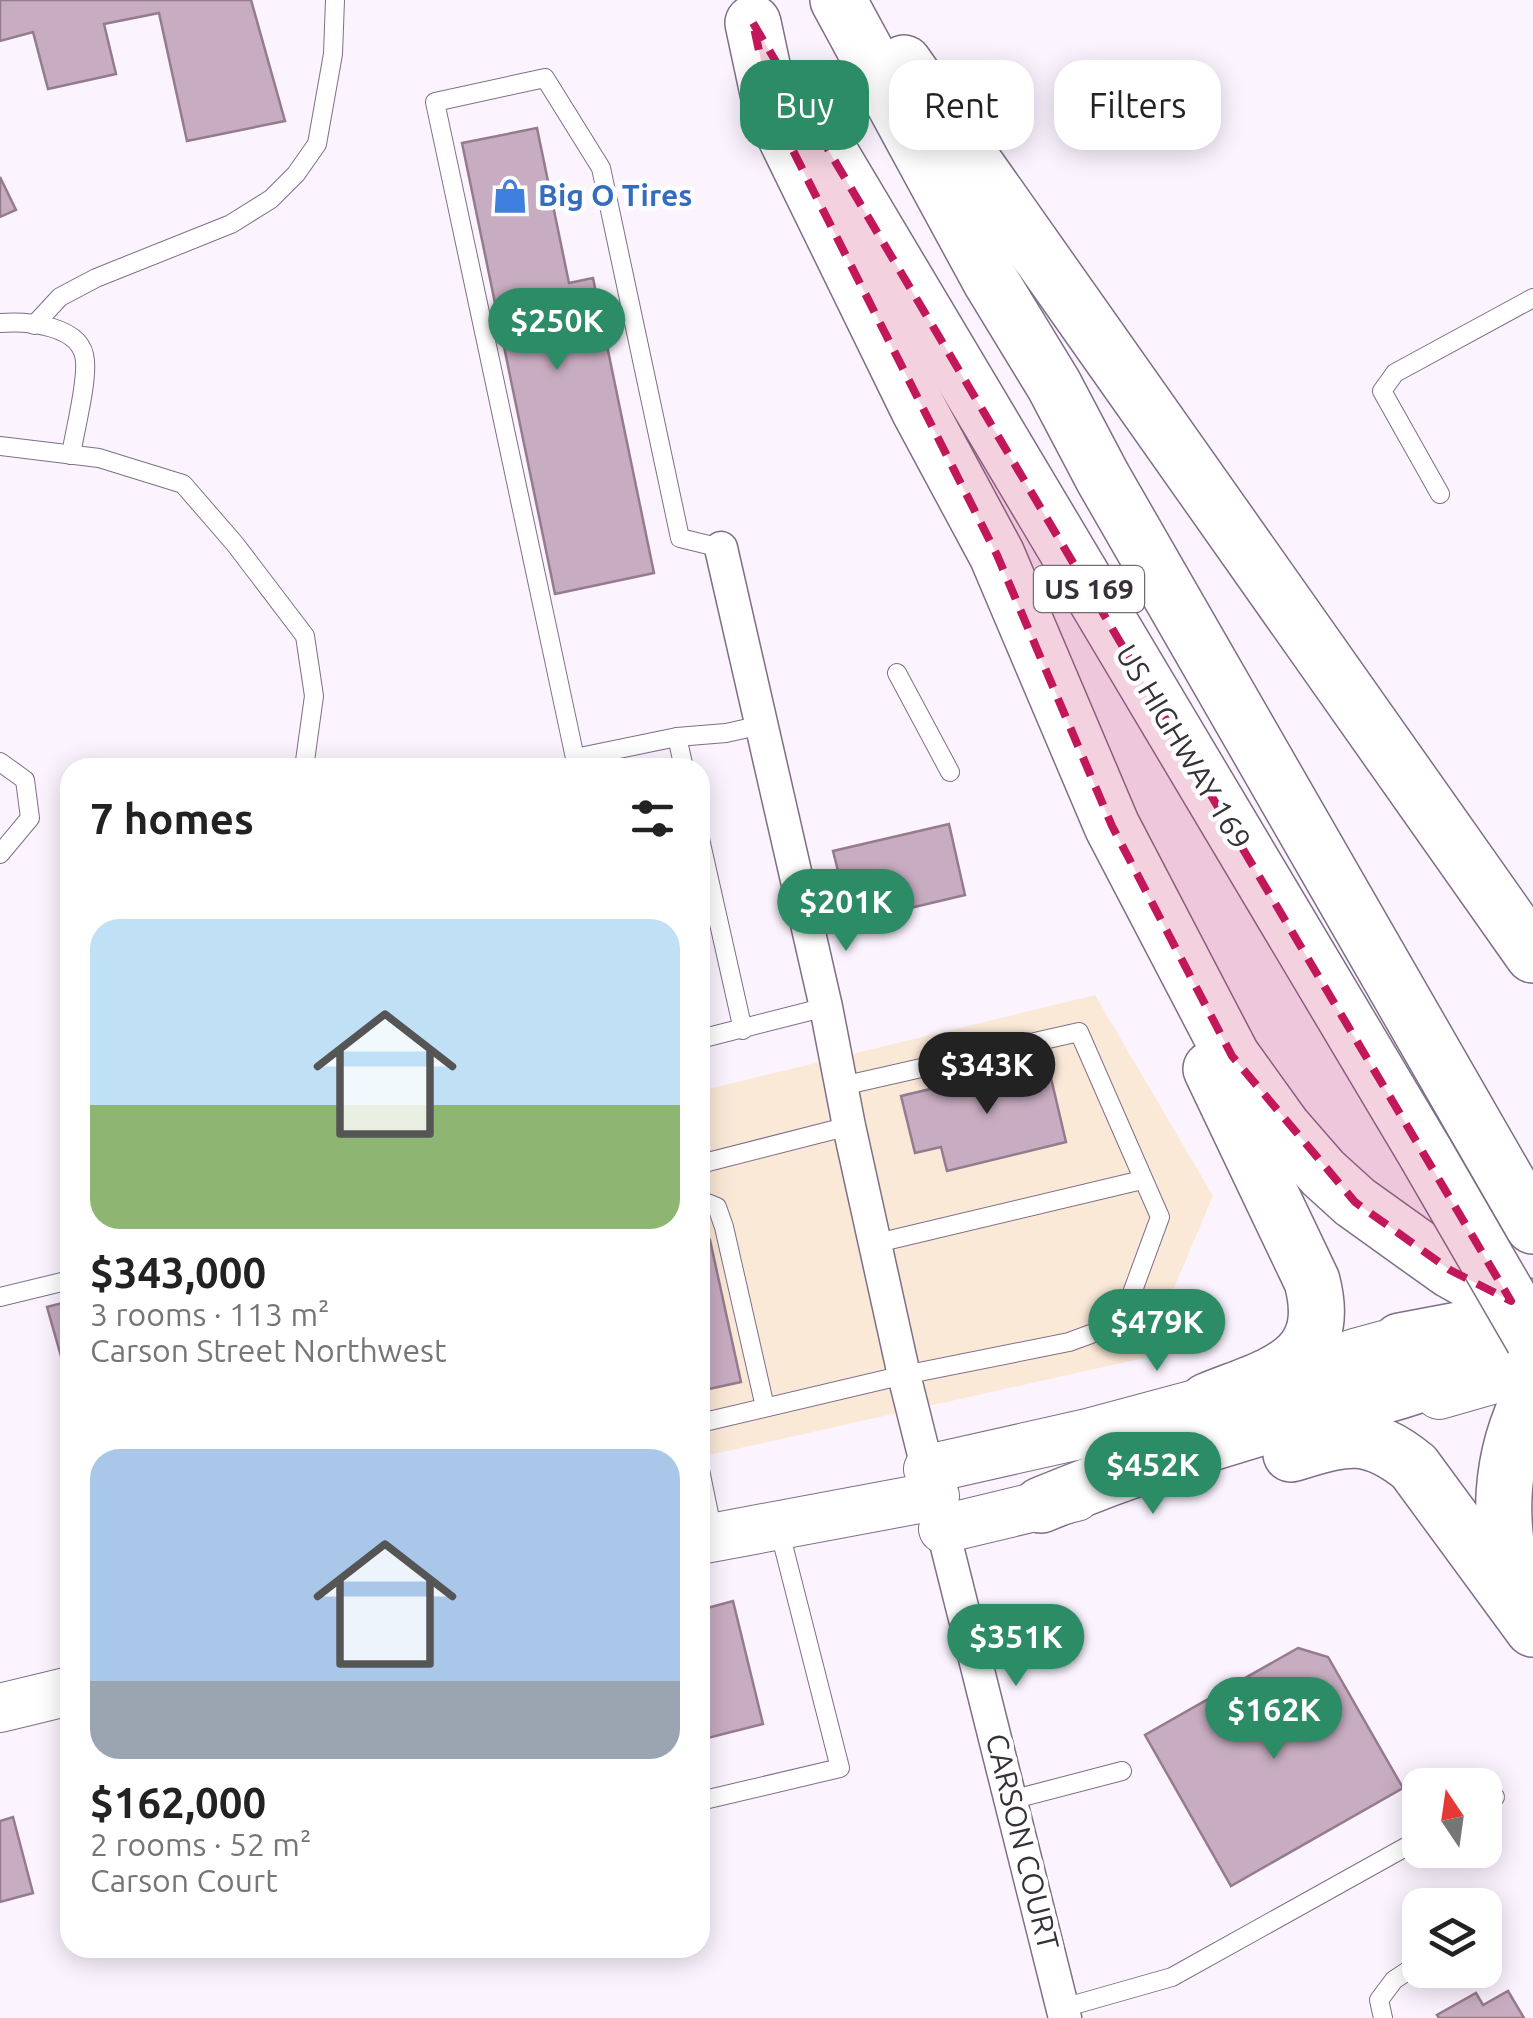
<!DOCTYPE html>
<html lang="en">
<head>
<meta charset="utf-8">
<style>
  :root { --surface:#fff; --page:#f6f6f6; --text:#222; --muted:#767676; --accent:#2c8c66 }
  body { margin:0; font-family:Ubuntu,sans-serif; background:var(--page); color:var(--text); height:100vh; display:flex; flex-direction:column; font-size:38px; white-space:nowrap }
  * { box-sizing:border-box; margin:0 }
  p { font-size:32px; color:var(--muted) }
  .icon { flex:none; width:55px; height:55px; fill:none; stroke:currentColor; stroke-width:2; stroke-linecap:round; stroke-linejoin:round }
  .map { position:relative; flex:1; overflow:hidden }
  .sheet { position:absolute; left:60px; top:758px; width:650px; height:1200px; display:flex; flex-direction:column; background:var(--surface); border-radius:30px; box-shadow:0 5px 25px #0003 }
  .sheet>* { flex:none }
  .guide { position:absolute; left:740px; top:60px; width:642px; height:90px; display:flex; gap:20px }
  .needle { width:65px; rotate:347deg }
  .fabs { position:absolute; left:1402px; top:1768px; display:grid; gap:20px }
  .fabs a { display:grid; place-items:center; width:100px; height:100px; border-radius:20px; background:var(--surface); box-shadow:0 5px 25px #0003; font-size:50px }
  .price { position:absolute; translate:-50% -85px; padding:0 22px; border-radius:35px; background:var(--accent); color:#fff; font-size:32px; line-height:65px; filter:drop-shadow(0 2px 5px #0008) }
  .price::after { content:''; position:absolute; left:50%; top:60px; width:30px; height:22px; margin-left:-15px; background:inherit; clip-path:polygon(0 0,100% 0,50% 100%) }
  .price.current { background:#222; color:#fff }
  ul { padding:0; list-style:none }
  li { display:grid; align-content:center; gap:20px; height:530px; padding:0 30px }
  li span { display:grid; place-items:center; height:310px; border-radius:30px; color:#555 }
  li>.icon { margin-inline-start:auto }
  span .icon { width:180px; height:180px; fill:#fffc; stroke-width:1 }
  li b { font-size:42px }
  h2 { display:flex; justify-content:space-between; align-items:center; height:120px; padding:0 30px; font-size:42px }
  .pill { padding:0 35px; border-radius:30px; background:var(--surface); box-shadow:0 5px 25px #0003; font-size:35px; line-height:90px }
  .pill.current { background:var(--accent); color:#fff }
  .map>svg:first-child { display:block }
</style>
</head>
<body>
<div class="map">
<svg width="1533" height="2018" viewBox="0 0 1533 2018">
  <rect width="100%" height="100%" fill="#fbf3fe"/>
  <path fill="#fbe9d8" d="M1095 995 1213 1196 1144 1358 700 1457V1091Z"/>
  <g fill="#c8acc1" stroke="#957b8e" stroke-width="2.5">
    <path d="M0 0H251L285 121 187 141 159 13 104 24 116 74 48 89 33 32 0 41Z"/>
    <path d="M537 128 569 283 593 278 654 573 555 594 462 143Z"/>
    <path d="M0 177 16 210 0 217Z"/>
    <path d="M949 824 965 895 851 922 833 851Z"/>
    <path d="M1047 1061 1066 1142 947 1171 941 1147 915 1153 901 1096Z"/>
    <path d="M710 1240 741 1382 700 1391V1242Z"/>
    <path d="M70 1301V1388L47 1307Z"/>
    <path d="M733 1601 763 1724 700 1740V1610Z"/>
    <path d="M1298 1648 1328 1657 1403 1788 1231 1886 1145 1735Z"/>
    <path d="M13 1817 33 1893 0 1902V1821Z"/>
    <path d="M1508 1991 1524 2018H1439L1437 2015 1476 1993 1483 2005Z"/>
  </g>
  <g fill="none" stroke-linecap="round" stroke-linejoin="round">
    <defs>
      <g id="lane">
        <path d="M0 323C27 321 83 325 85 361 87 385 75 429 71 455"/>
        <path d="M34 325 60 297 96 278 231 224 271 199 296 174 317 144 333 54 335 0"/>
        <path d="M0 446 99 458 183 484 235 544 305 636 314 696 304 768"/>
        <path d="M1440 494 1382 391 1395 373 1533 298"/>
        <path d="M721 548 680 538 601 168 545 78 435 102 575 758 677 737 726 733 762 725"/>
        <path d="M897 673 950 772"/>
        <path d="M677 737 684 768"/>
        <path d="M0 762 25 780 30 818 0 854"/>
        <path d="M700 839 743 1030"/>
        <path d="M700 1039 826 1007"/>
        <path d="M700 1164 849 1126"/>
        <path d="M700 1200 717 1207 724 1227 765 1407"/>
        <path d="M877 1243 1142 1180"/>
        <path d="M0 1297 70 1280"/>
        <path d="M700 1423 904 1375 1069 1342 1121 1323 1160 1217 1079 1032 842 1086"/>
        <path d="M700 1470 713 1533"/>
        <path d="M1011 1800 1122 1771"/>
        <path d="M700 1801 840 1768 779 1529"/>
        <path d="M1485 1803 1495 1797"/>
        <path d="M1063 2008 1172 1977 1420 1839"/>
        <path d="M1383 2018 1379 2000 1394 1980 1415 1966"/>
      </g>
      <path id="street" d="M721 548 826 1007 849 1126 904 1375 1065 2018"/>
      <g id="secondary">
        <path d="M1439 1395 1533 1368"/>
        <path d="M928 1469 1088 1433 1207 1401 1355 1353 1436 1331"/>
        <path d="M943 1529 1076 1497"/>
        <path d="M700 1540 935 1496"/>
        <path d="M0 1708 70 1691"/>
      </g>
      <g id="highway">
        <path d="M838 0 990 280 1054 385 1103 478 1533 1226"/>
        <path d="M753 23 771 107 919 410 997 555 1112 826 1232 1056 1283 1127 1323 1173 1355 1202 1450 1270 1493 1294 1533 1309"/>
        <path d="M904 63 1533 955"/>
        <path d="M829 151 1426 1154"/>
        <path d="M1400 1341 1469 1328 1515 1336"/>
        <path d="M1207 1401C1270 1375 1334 1365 1312 1281L1211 1069"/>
        <path d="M1291 1454C1345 1438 1367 1429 1414 1467L1533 1629"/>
        <path d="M1041 1505C1114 1475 1190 1448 1266 1426 1358 1399 1463 1389 1533 1317"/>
        <path d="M1519 1596C1495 1527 1499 1456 1533 1391"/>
      </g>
    </defs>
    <use href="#lane" stroke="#7f6e87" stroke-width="20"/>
    <use href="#street" stroke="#7f6e87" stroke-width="35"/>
    <use href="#secondary" stroke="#7f6e87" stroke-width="50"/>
    <use href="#highway" stroke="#7f6e87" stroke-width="58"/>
    <use href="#lane" stroke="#fff" stroke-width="18"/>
    <use href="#street" stroke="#fff" stroke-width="32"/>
    <use href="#secondary" stroke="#fff" stroke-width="48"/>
    <use href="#highway" stroke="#fff" stroke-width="55"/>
    <defs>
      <path id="highway-bridge" d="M1426 1154 1533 1339"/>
    </defs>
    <use href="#highway-bridge" stroke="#7f6e87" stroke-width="58" stroke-linecap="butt"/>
    <use href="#highway-bridge" stroke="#fff" stroke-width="55"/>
  </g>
  <path fill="#c2185b" fill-opacity="0.2" stroke="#c2185b" stroke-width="8" stroke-dasharray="20 12" stroke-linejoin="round" d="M753 23 1511 1301 1450 1270 1355 1202 1232 1056 1112 826 997 555 771 107Z"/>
  <defs>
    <symbol id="shop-bare" viewBox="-9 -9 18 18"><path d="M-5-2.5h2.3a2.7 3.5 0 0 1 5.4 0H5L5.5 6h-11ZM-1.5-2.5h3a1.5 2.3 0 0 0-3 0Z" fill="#3f7fe0" stroke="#fff" stroke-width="2.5" paint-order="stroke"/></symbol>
  </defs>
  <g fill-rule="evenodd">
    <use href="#shop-bare" x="485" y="171" width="50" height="50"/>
  </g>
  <g text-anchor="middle" stroke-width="9" stroke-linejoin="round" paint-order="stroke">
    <rect fill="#fff" stroke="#736e75" stroke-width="2.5" x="1034" y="566" width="110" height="46" rx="8"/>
    <g font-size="28" font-weight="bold" fill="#37303a">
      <text x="1089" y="599">US 169</text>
    </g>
    <g font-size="30" font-weight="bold" fill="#366cbe" stroke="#fff" text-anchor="start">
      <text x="538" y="206">Big O Tires</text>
    </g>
    <g font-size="30" fill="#37303a" stroke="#fff">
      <text transform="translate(1183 747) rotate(59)" y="10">US HIGHWAY 169</text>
      <text transform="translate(1022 1842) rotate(76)" y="10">CARSON COURT</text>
    </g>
  </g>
</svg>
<div class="fabs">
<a><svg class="needle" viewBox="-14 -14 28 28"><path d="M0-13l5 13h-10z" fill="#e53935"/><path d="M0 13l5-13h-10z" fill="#767676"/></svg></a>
<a><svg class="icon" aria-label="layers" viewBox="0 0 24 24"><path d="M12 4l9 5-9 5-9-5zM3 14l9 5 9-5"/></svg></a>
</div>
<b class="price" style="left:557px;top:373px">$250K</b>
<b class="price" style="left:846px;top:954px">$201K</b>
<b class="price current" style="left:987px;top:1117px">$343K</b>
<b class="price" style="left:1157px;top:1374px">$479K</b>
<b class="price" style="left:1153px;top:1517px">$452K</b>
<b class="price" style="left:1016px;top:1689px">$351K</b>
<b class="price" style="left:1274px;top:1762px">$162K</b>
<div class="guide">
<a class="pill current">Buy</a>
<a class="pill">Rent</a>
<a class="pill">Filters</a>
</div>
<section class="sheet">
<h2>7 homes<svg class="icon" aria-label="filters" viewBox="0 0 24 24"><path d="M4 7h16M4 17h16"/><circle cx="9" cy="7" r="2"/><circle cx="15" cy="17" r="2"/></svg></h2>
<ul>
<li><span style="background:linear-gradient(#bfe0f5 60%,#8fb573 0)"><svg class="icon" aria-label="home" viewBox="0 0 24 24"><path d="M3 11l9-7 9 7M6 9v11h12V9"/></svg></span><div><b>$343,000</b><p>3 rooms · 113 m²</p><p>Carson Street Northwest</p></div></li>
<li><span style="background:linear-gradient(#a9c7e8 75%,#9aa5b1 0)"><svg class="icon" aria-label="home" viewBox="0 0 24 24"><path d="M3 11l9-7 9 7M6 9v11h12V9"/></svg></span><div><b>$162,000</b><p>2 rooms · 52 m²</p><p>Carson Court</p></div></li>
</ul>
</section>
</div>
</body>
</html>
